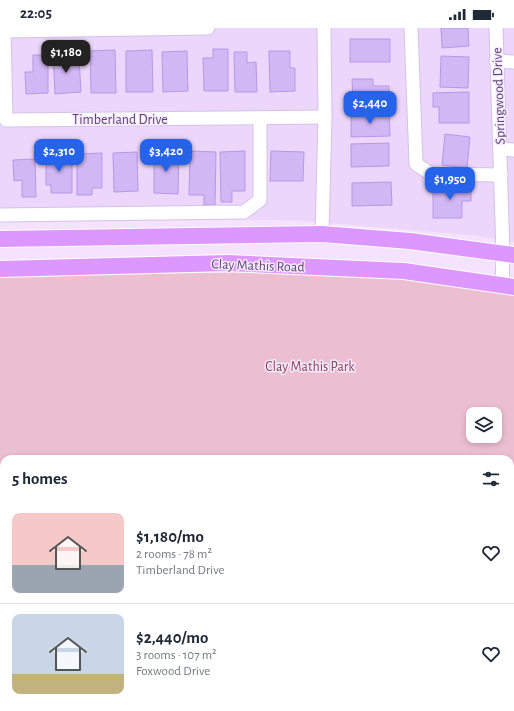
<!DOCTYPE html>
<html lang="en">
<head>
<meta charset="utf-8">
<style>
  :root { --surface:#fff; --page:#f6f6f7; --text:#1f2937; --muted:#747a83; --line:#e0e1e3; --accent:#2563eb }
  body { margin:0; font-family:"Alegreya Sans",sans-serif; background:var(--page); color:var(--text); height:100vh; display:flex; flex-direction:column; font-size:15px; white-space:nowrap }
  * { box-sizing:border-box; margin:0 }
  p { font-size:13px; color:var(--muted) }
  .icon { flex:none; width:22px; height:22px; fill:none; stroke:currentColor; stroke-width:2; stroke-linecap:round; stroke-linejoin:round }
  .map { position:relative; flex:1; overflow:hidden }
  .panel { position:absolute; left:0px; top:427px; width:514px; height:256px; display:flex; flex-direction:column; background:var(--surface); border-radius:12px 12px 0 0; box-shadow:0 2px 6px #0003 }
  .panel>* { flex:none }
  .controls { position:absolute; left:466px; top:379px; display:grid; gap:8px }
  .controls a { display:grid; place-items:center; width:36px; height:36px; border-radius:8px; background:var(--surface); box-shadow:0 2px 6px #0003; font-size:20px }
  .price { position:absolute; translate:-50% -34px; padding:0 9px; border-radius:8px; background:var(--accent); color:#fff; font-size:13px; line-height:26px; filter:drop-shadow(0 1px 2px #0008) }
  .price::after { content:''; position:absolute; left:50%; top:24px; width:12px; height:9px; margin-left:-6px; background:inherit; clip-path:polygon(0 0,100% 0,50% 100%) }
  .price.active { background:#222; color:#fff }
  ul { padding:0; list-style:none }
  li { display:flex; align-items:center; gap:12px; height:100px; padding:0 12px }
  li+li { border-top:1px solid var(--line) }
  li span { display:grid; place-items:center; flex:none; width:112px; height:80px; border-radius:8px; color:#555 }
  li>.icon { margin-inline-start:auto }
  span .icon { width:48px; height:48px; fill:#fffc; stroke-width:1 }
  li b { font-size:17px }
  h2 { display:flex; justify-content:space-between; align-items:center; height:48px; padding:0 12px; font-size:17px }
  .status { display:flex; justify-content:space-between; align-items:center; height:28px; padding:0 20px; background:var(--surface); direction:ltr }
  .status svg { height:11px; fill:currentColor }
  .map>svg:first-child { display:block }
</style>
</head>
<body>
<div class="status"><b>22:05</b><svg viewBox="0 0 49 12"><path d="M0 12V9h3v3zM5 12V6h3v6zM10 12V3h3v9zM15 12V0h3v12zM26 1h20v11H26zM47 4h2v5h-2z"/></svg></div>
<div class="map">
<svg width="514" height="683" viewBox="0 0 514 683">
  <rect width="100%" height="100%" fill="#f4e2fe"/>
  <path fill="#ecd6fb" d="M0 0H514V214L479 208 306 193 226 191H0Z"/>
  <path fill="#ecbfd0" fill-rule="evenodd" d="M265 244 400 249 514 264V683H209L211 679H510V431H4V535L0 540V248ZM473 386H495V408H473Z"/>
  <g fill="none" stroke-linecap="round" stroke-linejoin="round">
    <g stroke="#cfdb9a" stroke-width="4">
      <path d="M510 536H514"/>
      <path d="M185 679 220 680 222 679"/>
      <path d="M158 683 165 679"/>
    </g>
  </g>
  <g fill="#d2b7f5" stroke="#b996e9">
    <path d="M441 0H468L469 18 442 20Z"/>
    <rect x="350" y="11" width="40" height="23"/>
    <path d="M213 21H228V63H204L203 30H213Z"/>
    <path d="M115 22 116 65H91L90 23Z"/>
    <path d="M152 22 153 64H126V23Z"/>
    <path d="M68 23 69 31H79L81 64 55 66 53 24Z"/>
    <path d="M187 23 188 63 163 64 162 24Z"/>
    <path d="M269 23H290V40H295V63L270 64Z"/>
    <path d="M234 24H247V35L256 34 257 64H235Z"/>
    <path d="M33 27H48V65L26 66 25 44H33Z"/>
    <path d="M441 28 469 29 468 60 440 59Z"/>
    <path d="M352 51H373V58H389V72L353 73Z"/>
    <path d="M469 64V95H439V79H433V65Z"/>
    <path d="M389 84 390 108 351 109V85Z"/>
    <path d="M445 106 470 109 467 140 442 137Z"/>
    <path d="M389 115V138L351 139V116Z"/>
    <path d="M190 123 216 124 215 177H204V167H189Z"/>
    <path d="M245 123V163H232V174H221L220 124Z"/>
    <path d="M271 123 304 124 303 153H270Z"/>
    <path d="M137 124 138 163 114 164 113 125Z"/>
    <path d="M154 124H179L178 166 154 165Z"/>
    <path d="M46 125 72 126V165H51V157H46Z"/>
    <path d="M102 125V160H92V167H77V126Z"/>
    <path d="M35 131 36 169H22V152L14 153 13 132Z"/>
    <path d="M391 154 392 177 352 178V155Z"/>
    <path d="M433 159H471V173H462V190H433Z"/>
  </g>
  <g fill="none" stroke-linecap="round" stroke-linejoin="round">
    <defs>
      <g id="minor">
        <path d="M4 0 6 92 325 89"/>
        <path d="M411 0 416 136 431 146 501 147"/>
        <path d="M496 0 503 226 502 257"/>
        <path d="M4 3 208 0"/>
        <path d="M496 33 514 34"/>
        <path d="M500 121 514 122"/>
        <path d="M0 187 244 184 260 172V90"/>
        <path d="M322 206 325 89 324 0"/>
      </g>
      <g id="major">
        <path d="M0 211 322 206 410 213 514 227"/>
        <path d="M0 241 228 235 404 243 514 259"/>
        <path d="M0 589 4 594"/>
        <path d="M0 646 4 651"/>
        <path d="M25 679 28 683"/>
        <path d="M70 679 73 683"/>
      </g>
    </defs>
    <use href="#minor" stroke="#d5c2e8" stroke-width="15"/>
    <use href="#major" stroke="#fff" stroke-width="18"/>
    <path stroke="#b59ada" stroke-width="2.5" stroke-dasharray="1 3" stroke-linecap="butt" d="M461 431 485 429 509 431"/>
    <use href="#minor" stroke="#fff" stroke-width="13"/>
    <use href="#major" stroke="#dc98ff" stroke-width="16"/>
  </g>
  <g text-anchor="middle" stroke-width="3" stroke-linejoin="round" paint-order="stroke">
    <g font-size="14" fill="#594677" stroke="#f7eaff">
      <text transform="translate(498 68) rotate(-92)" y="5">Springwood Drive</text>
      <text x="120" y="96">Timberland Drive</text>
      <text transform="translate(258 237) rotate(2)" y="5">Clay Mathis Road</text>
    </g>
    <g font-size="14" fill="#8a4255" stroke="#f7eaff">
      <text x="310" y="343">Clay Mathis Park</text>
    </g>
  </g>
</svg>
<div class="controls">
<a><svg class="icon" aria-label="layers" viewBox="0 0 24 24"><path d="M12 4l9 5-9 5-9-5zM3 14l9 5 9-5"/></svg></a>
</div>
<b class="price active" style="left:66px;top:46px">$1,180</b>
<b class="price" style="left:370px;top:97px">$2,440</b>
<b class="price" style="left:59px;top:145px">$2,310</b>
<b class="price" style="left:166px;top:145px">$3,420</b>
<b class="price" style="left:450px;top:173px">$1,950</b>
<section class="panel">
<h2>5 homes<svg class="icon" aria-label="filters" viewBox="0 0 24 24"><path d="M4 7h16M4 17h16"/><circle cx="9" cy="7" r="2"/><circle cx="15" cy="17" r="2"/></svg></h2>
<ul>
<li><span style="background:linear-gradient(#f6c9c9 65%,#9aa5b1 0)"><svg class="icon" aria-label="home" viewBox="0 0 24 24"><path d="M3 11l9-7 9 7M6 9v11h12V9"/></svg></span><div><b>$1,180/mo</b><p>2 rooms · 78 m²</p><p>Timberland Drive</p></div><svg class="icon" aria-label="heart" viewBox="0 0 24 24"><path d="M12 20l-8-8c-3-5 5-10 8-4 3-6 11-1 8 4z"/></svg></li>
<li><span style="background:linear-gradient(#c9d6e8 75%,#c2b280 0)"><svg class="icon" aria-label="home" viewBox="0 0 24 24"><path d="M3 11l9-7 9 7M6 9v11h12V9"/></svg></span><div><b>$2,440/mo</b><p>3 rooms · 107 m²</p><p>Foxwood Drive</p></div><svg class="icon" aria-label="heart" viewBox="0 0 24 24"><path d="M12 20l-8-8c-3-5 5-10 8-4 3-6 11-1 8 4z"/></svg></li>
</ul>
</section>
</div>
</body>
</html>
